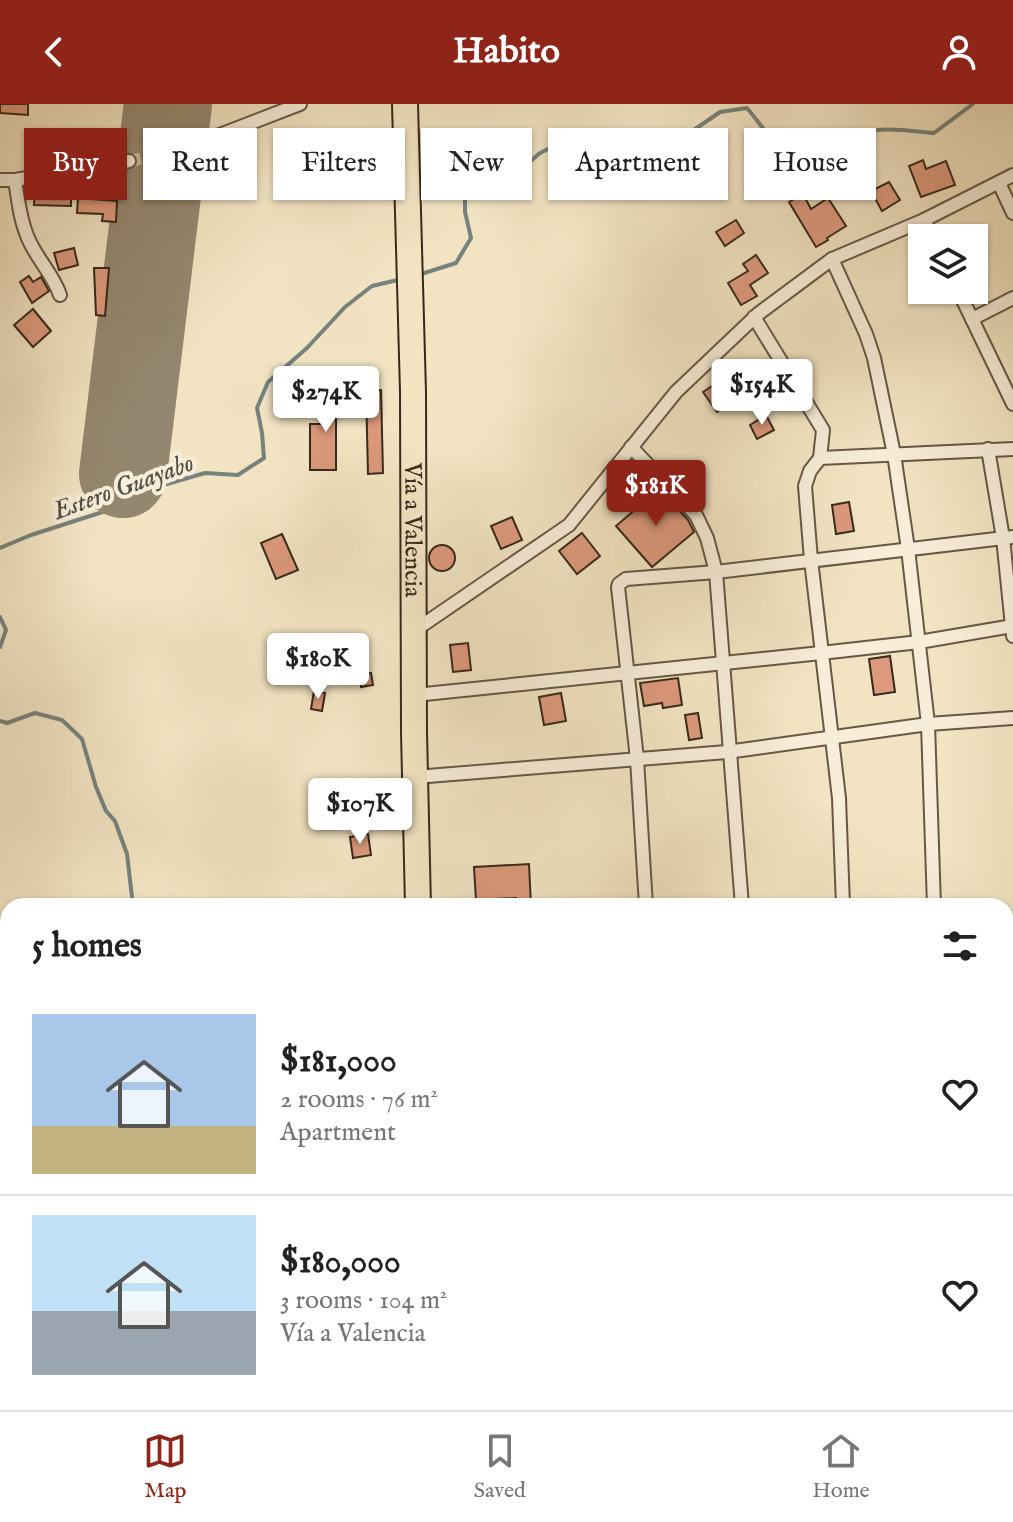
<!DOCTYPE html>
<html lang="en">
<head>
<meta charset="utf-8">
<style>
  :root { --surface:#fff; --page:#f6f6f6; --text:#222; --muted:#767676; --line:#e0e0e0; --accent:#8f2418 }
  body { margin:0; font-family:"IM FELL English",serif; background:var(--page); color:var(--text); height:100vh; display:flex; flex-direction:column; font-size:30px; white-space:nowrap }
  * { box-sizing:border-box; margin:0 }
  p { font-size:26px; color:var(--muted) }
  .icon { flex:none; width:44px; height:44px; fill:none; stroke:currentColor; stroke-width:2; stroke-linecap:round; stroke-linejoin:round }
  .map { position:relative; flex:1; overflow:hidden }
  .side { position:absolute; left:0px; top:794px; width:1014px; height:512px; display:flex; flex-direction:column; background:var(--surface); border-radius:24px 24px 0 0; box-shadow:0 2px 6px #0004 }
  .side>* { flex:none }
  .hud { position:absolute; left:24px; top:24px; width:966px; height:72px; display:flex; gap:16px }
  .controls { position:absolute; left:908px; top:120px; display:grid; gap:16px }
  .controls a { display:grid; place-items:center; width:80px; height:80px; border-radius:0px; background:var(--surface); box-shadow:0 2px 6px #0004; font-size:40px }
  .price { position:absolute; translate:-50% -68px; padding:0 18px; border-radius:8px; background:#fff; color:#222; font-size:26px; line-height:52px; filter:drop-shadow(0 2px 4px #0008) }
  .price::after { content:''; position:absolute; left:50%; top:48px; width:24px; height:18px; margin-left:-12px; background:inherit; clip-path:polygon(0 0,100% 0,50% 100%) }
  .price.current { background:var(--accent); color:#fff }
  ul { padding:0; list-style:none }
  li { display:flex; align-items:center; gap:24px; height:200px; padding:0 32px }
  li+li { border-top:2px solid var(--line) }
  li span { display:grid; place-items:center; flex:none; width:224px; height:160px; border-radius:0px; color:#555 }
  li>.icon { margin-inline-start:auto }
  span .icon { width:96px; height:96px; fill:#fffc; stroke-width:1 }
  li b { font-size:34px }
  h2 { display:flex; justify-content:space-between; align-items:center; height:96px; padding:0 32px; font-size:34px }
  .pill { padding:0 28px; border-radius:0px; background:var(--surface); box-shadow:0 2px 6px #0004; font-size:28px; line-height:72px }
  .pill.current { background:var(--accent); color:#fff }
  header { display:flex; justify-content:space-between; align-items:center; height:104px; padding:0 32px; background:var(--accent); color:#fff; font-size:36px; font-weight:800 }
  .tabs { display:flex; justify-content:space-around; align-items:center; height:112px; border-top:2px solid var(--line); background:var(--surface); font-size:22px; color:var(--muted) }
  .tabs a { display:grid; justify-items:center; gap:4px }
  .tabs .current { color:var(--accent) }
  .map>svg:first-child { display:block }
</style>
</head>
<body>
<header><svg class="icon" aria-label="back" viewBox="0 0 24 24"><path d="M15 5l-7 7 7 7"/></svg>Habito<svg class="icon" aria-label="person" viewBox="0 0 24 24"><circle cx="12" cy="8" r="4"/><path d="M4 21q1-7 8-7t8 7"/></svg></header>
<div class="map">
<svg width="1013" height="1306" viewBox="0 0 1013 1306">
  <rect width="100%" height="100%" fill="#f2e4c3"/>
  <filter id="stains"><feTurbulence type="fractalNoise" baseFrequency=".0025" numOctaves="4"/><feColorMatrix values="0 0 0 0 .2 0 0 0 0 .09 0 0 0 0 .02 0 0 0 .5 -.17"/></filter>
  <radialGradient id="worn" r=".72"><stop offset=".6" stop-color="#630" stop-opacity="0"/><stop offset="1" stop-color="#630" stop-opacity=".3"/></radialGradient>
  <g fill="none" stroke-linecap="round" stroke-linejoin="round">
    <g stroke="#76827d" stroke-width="4">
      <path d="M418 171 456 159 471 134 465 108V89L491 75 518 68 540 49 570 34 612 28 652 44 675 39 720 8 747 4C755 13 775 42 783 46 817 59 830 37 860 29 883 22 910 27 934 29L973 0"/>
      <path d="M0 444 31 431 118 403 160 382 205 369 238 371 264 354 262 329 257 304 268 278 307 244 345 203 372 182 402 175"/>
      <path d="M0 513 6 526 0 543"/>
      <path d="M0 617 7 619 35 609 62 616 82 635 96 683 106 707 115 717 127 750 133 802"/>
      <path d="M141 1306 146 1298"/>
    </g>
    <path stroke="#94876f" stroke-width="88" d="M123 370 168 0"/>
  </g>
  <g fill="#dc997c" stroke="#372a1b" stroke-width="2">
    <path d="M0 0H28V11L0 9Z"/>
    <path d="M923 56 926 65 946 57 955 81 921 93 909 62Z"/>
    <path d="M846 66 852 79 826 92 820 80Z"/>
    <path d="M71 76V102L34 101 35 82Z"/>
    <path d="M889 78 900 96 882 107 871 87Z"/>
    <path d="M803 90 811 105 828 94 846 122 827 134 828 136 816 143 789 98Z"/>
    <path d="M78 94 117 97 116 118 102 117 103 110 77 109Z"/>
    <path d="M736 116 744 129 725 142 716 128Z"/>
    <path d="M74 144 78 161 59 166 54 149Z"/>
    <path d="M756 151 768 169 750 181 757 192 741 201 728 179 748 167 743 160Z"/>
    <path d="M94 164H109L105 212 96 211Z"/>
    <path d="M29 172 33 178 41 173 49 187 32 199 20 178Z"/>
    <path d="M33 205 51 227 33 243 14 221Z"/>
    <path d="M780 273 791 291 770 302 760 284Z"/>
    <path d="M718 278 732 298 717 308 703 288Z"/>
    <path d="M325 285H342V313H336V366H310V320H324Z"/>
    <path d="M381 286 383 369 368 370 366 287Z"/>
    <path d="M766 311 774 326 757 335 750 321Z"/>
    <path d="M659 385 688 416 694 428 652 463 616 422Z"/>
    <path d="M849 398 854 427 836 430 832 401Z"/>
    <path d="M512 413 522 436 501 445 491 422Z"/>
    <path d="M582 429 600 452 577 470 559 447Z"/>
    <path d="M282 430 298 466 276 475 261 439Z"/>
    <circle cx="442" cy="454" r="13"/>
    <path d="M290 539 294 549 280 554 276 544Z"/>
    <path d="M468 539 471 566 453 568 450 541Z"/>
    <path d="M890 552 895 588 874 591 869 555Z"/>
    <path d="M371 569 373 581 361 583 359 571Z"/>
    <path d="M678 574 682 601 663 604 662 599 644 602 640 579Z"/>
    <path d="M314 587 325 589 322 607 311 605Z"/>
    <path d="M561 589 566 617 544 621 539 593Z"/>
    <path d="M698 609 702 634 689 636 685 611Z"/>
    <path d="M368 730 371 751 353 754 350 733Z"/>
    <path d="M529 760 531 802H516V794L476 796 474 763Z"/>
  </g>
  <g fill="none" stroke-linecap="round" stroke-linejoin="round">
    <path stroke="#cdbfa1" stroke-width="12" stroke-dasharray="12 6" stroke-linecap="butt" d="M129 57 178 47"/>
    <defs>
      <g id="street">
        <path d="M178 47 300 0"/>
        <path d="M0 76H15L129 57"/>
        <path d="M15 76C18 95 20 116 28 134 36 154 53 170 60 191"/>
        <path d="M999 79 1013 109"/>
        <path d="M924 116 933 134"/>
        <path d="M832 155 866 230 874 254 894 350 908 445 928 620 934 802"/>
        <path d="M958 186 1013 300"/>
        <path d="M754 213 823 326 820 354 810 367 805 382 811 456 839 694 843 802"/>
        <path d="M972 215 1013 194"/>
        <path d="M631 343 696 411 707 434 716 468 742 802"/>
        <path d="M988 345 1003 434 1013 532"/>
        <path d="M820 354 1013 345"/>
        <path d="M414 527 569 421 676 288 758 210 832 155 924 116 1013 71"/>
        <path d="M415 591 821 549 919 538 1013 522"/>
        <path d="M415 673 727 648 928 620 1013 614"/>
        <path d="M646 802 637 655 618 483 619 480 626 475 716 468 1013 433"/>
        <path d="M1006 878 1013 877"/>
      </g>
      <g id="highway">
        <path id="s1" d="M405 0 413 288 414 628 418 802"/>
        <path d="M428 1298V1306"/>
      </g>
    </defs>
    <use href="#street" stroke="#665845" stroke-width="16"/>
    <use href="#highway" stroke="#372a1b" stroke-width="28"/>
    <path stroke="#372a1b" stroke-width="2" stroke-dasharray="6 4" stroke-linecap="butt" d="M0 979 8 977"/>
    <use href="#street" stroke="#f7edd8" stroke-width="12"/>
    <use href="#highway" stroke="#f2e4c3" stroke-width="24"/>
  </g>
  <g text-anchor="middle" stroke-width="8" stroke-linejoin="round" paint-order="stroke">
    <g font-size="24" fill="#372a1b" stroke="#f7edd8">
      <text dy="8" stroke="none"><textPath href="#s1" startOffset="426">Vía a Valencia</textPath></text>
    </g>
    <g font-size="26" font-style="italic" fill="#514e44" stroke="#f7edd8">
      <text transform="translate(123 382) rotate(-20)" y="9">Estero Guayabo</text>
    </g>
  </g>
  <rect width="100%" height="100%" filter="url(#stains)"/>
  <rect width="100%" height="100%" fill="url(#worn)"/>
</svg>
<div class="controls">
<a><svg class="icon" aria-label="layers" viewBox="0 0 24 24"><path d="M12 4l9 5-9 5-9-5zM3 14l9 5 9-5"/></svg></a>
</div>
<b class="price" style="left:762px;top:323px">$154K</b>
<b class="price" style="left:326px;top:330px">$274K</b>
<b class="price current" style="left:656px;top:424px">$181K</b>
<b class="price" style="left:318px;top:597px">$180K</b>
<b class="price" style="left:360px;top:742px">$107K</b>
<div class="hud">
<a class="pill current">Buy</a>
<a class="pill">Rent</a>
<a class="pill">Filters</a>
<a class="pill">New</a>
<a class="pill">Apartment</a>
<a class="pill">House</a>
</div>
<section class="side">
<h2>5 homes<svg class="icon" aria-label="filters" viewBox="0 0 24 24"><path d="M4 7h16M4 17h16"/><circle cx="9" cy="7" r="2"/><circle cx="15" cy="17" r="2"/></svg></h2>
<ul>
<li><span style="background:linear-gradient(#a9c7e8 70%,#c2b280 0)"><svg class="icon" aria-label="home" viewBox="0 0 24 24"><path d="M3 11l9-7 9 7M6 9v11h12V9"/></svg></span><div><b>$181,000</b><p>2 rooms · 76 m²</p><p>Apartment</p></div><svg class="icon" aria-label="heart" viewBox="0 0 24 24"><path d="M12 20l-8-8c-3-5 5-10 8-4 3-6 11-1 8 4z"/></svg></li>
<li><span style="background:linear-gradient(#bfe0f5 60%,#9aa5b1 0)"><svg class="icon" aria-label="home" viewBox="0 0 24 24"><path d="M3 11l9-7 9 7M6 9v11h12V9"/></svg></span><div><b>$180,000</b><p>3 rooms · 104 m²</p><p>Vía a Valencia</p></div><svg class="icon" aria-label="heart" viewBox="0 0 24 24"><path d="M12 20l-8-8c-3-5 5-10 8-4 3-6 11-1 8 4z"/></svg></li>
</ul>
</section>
</div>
<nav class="tabs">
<a class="current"><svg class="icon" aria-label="map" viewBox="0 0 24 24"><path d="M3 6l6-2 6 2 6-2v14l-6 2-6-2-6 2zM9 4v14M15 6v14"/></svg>Map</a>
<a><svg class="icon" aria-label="saved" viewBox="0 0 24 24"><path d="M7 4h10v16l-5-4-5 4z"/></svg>Saved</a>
<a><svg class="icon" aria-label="home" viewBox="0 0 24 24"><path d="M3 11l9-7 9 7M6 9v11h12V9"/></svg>Home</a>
</nav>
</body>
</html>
